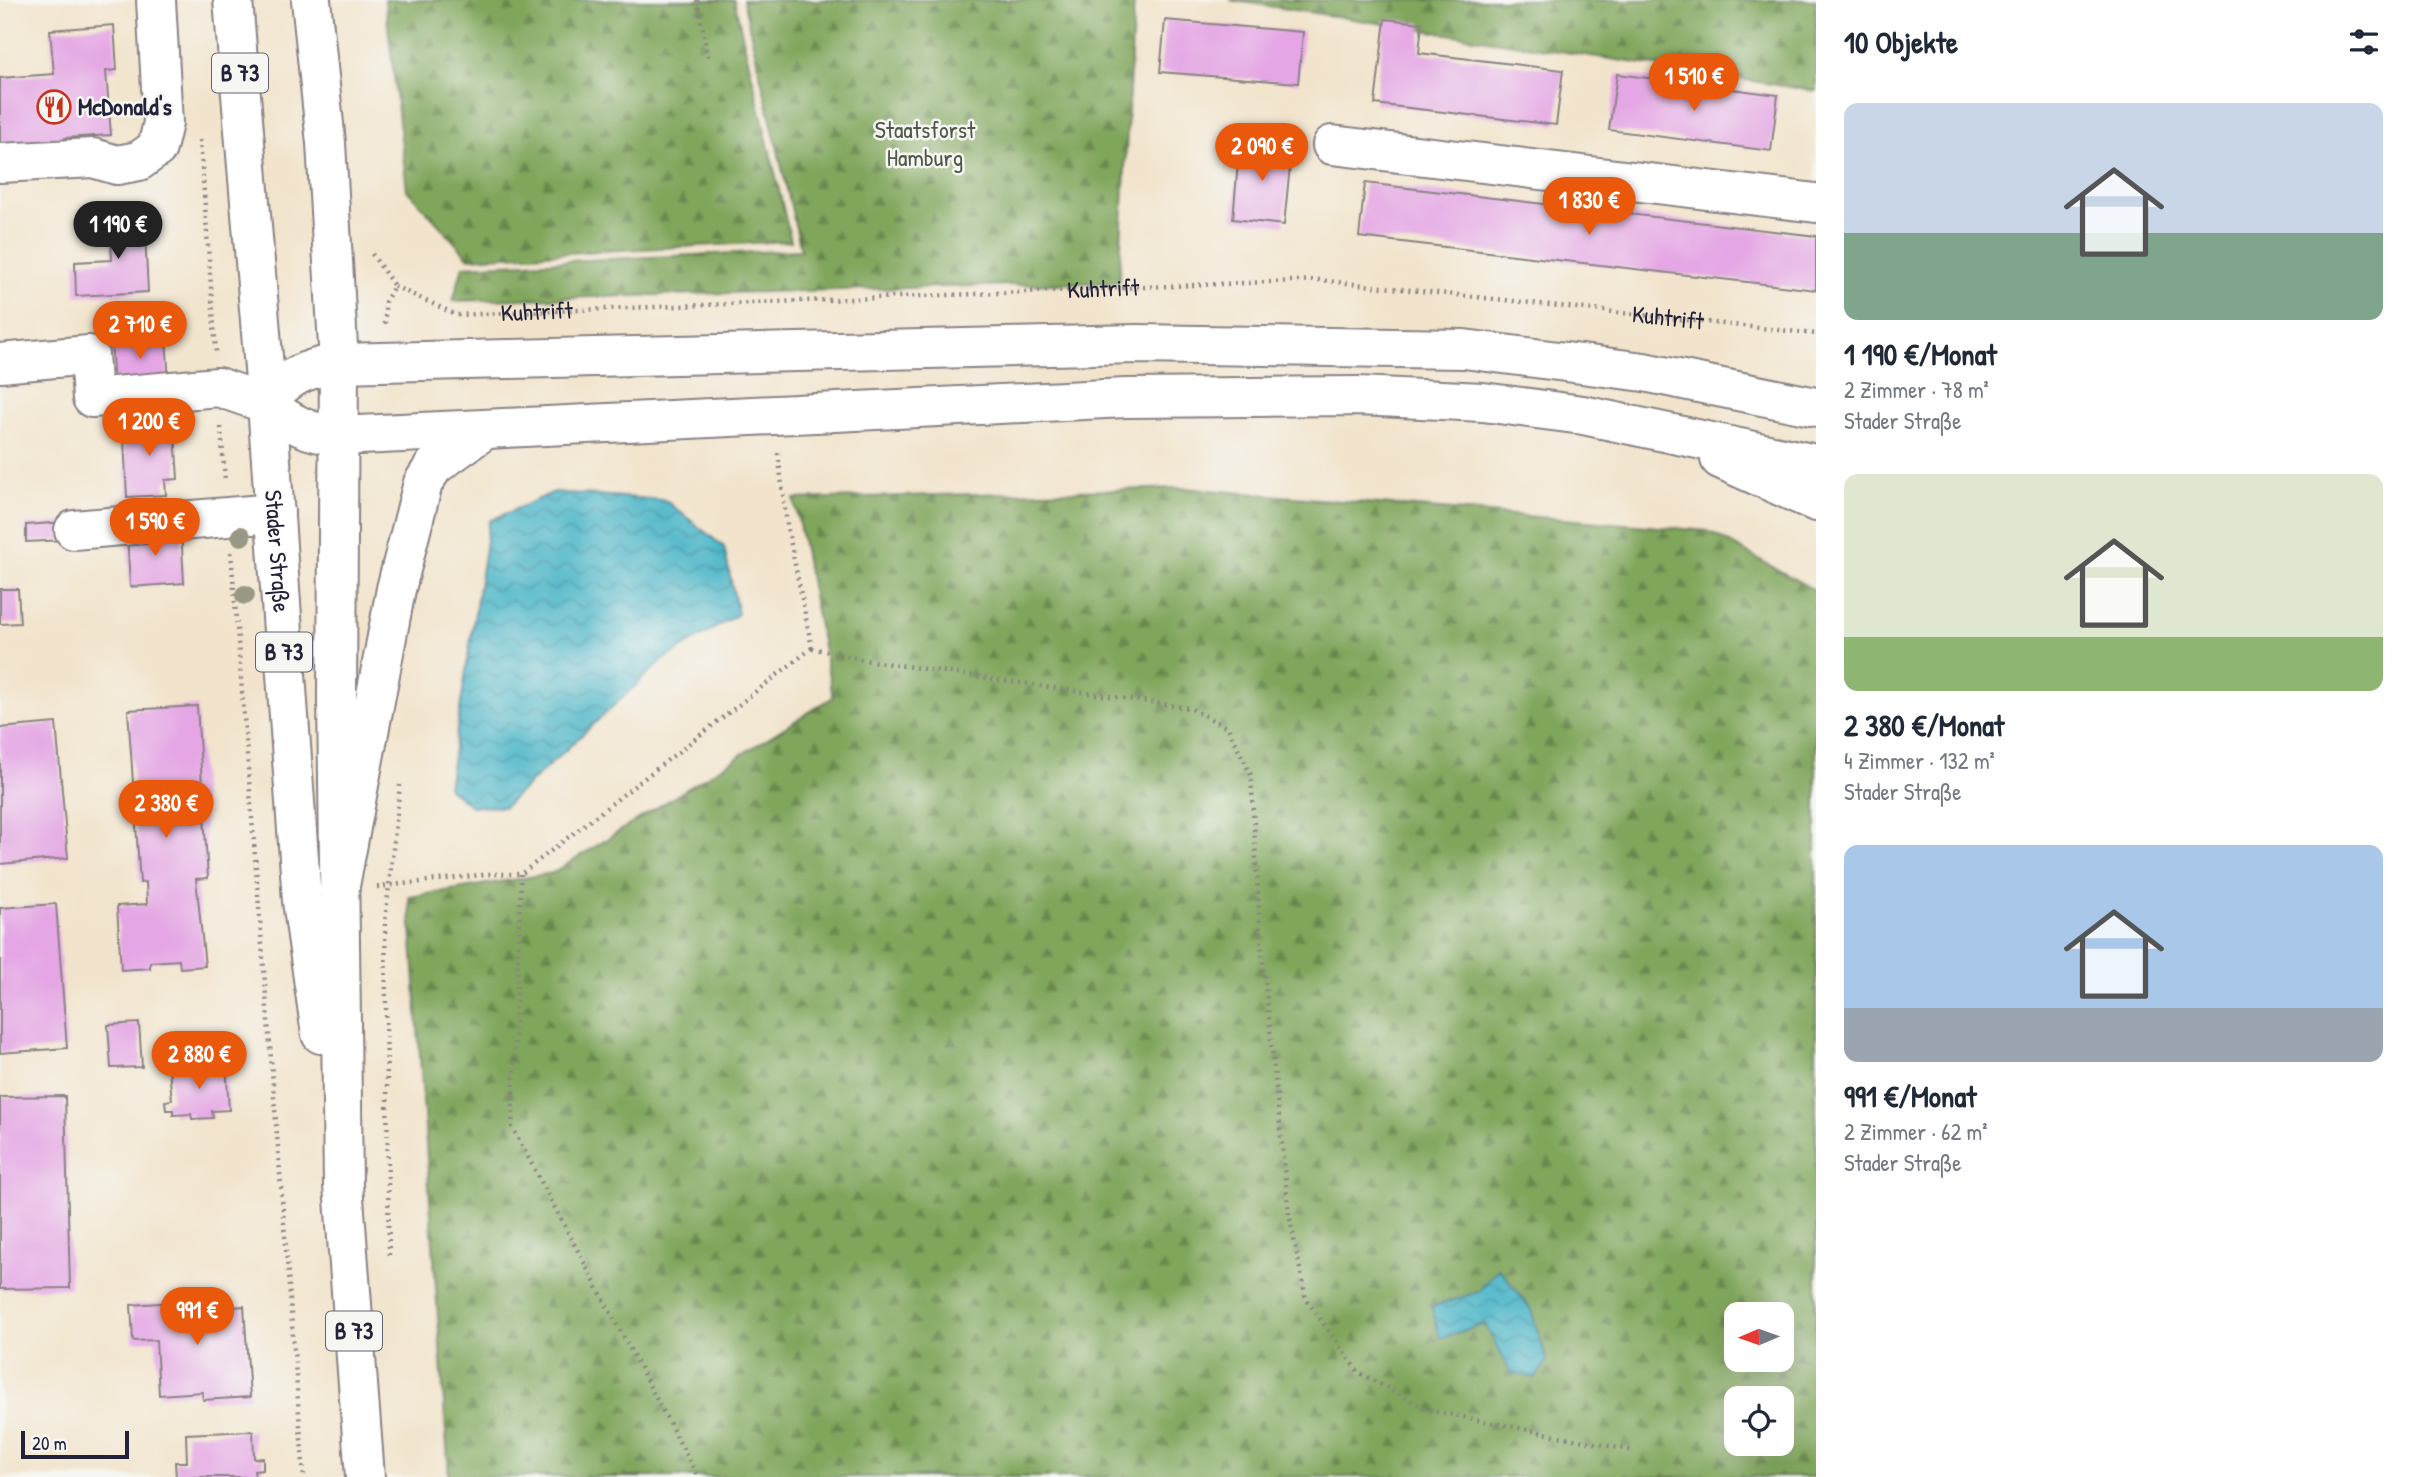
<!DOCTYPE html>
<html lang="de">
<head>
<meta charset="utf-8">
<style>
  :root { --surface:#fff; --page:#f2f2f3; --text:#1f2937; --muted:#747a83; --accent:#ea580c }
  body { margin:0; font-family:"Patrick Hand",sans-serif; background:var(--page); color:var(--text); height:100vh; display:flex; flex-direction:column; font-size:26px; white-space:nowrap }
  * { box-sizing:border-box; margin:0 }
  p { font-size:23px; color:var(--muted) }
  .icon { flex:none; width:38px; height:38px; fill:none; stroke:currentColor; stroke-width:2; stroke-linecap:round; stroke-linejoin:round }
  .map { position:relative; flex:1; overflow:hidden }
  .details { display:flex; flex-direction:column; background:var(--surface); width:595px }
  .details>* { flex:none }
  .needle { width:46px; rotate:268deg }
  .tools { position:absolute; left:1724px; top:1302px; display:grid; gap:14px }
  .tools a { display:grid; place-items:center; width:70px; height:70px; border-radius:14px; background:var(--surface); box-shadow:0 7px 28px #0002; font-size:35px }
  .scale { position:absolute; left:21px; bottom:18px; width:108px; box-sizing:border-box; padding-left:7px; border:4px solid #22223b; border-top:0; font-size:19px; line-height:24px; white-space:nowrap; color:#22223b; -webkit-text-stroke:5px #f6f6f2; paint-order:stroke }
  .price { position:absolute; translate:-50% -60px; padding:0 16px; border-radius:24px; background:var(--accent); color:#fff; font-size:23px; line-height:46px; filter:drop-shadow(0 2px 4px #0008) }
  .price::after { content:''; position:absolute; left:50%; top:42px; width:21px; height:16px; margin-left:-10px; background:inherit; clip-path:polygon(0 0,100% 0,50% 100%) }
  .price.active { background:#222; color:#fff }
  ul { padding:0; list-style:none }
  li { display:grid; align-content:center; gap:14px; height:371px; padding:0 28px }
  li span { display:grid; place-items:center; height:217px; border-radius:14px; color:#555 }
  li>.icon { margin-inline-start:auto }
  span .icon { width:126px; height:126px; fill:#fffc; stroke-width:1 }
  li b { font-size:30px }
  h2 { display:flex; justify-content:space-between; align-items:center; height:84px; padding:0 28px; font-size:30px }
  main { display:flex; flex:1; min-height:0 }
  .map>svg:first-child { display:block }
</style>
</head>
<body>
<main>
<div class="map">
<svg width="1816" height="1477" viewBox="0 0 1816 1477">
  <defs>
    <pattern id="forest-firs" width="22" height="20" patternUnits="userSpaceOnUse" patternTransform="scale(1.75)"><rect width="22" height="20" fill="#80a65c"/><path d="M5 1l3.5 6h-7zM16 11l3.5 6h-7z" fill="#68874d"/></pattern>
    <pattern id="water-waves" width="16" height="10" patternUnits="userSpaceOnUse" patternTransform="scale(1.75)"><rect width="16" height="10" fill="#4bb6c8"/><path d="M0 5q4-4 8 0t8 0" fill="none" stroke="#3e94a4"/></pattern>
  </defs>
  <rect width="100%" height="100%" fill="#f6f6f2"/>
  <filter id="ink" filterUnits="userSpaceOnUse"><feTurbulence type="fractalNoise" baseFrequency=".0143" numOctaves="2"/><feDisplacementMap in="SourceGraphic" scale="14" xChannelSelector="R" yChannelSelector="G"/><feConvolveMatrix kernelMatrix="1 2 1 2 8 2 1 2 1" color-interpolation-filters="sRGB"/></filter>
  <filter id="wash" filterUnits="userSpaceOnUse"><feTurbulence type="fractalNoise" baseFrequency=".00686" numOctaves="4" result="noise"/><feDisplacementMap in="SourceGraphic" scale="28" xChannelSelector="R" yChannelSelector="G"/><feGaussianBlur stdDeviation="1.57" result="paint"/><feColorMatrix in="noise" values="0 0 0 0 0 0 0 0 0 0 0 0 0 0 0 0 0 1.4 0 .05"/><feComposite in="paint" operator="in"/></filter>
  <g filter="url(#wash)">
    <rect width="100%" height="100%" fill="#f2e4cc"/>
    <g fill="url(#forest-firs)" stroke="#51644c" stroke-width="2" fill-rule="evenodd">
      <path d="M385 0H734L791 241 469 258 407 190Z"/>
      <path d="M743 0H1134L1119 282 453 301 463 266 801 250Z"/>
      <path d="M1230 0H1816V91Z"/>
      <path d="M1184 488 1708 531 1816 591V1477H449L409 897 553 873 833 697 794 499ZM1736 1314H1782V1360H1736ZM1736 1398H1782V1444H1736Z"/>
    </g>
    <g fill="url(#water-waves)" stroke="#366c82" stroke-width="2">
      <path d="M554 492 665 500 724 547 738 614 663 660 504 807 471 806 448 788 489 521Z"/>
      <path d="M1499 1268 1531 1310 1547 1361 1536 1378 1511 1373 1485 1324 1440 1338 1432 1307 1478 1292Z"/>
    </g>
    <g id="blocks">
      <g fill="#e4a6e4">
        <path d="M1385 19 1422 23 1419 53 1563 70 1556 125 1375 104Z"/>
        <path d="M1165 20 1303 32 1298 83 1160 72Z"/>
        <path d="M114 25 117 70 106 71 111 135 65 138 66 148 0 153V78L54 74 50 30Z"/>
        <path d="M1617 74 1778 95 1771 151 1609 130Z"/>
        <path d="M1240 141 1292 146 1284 225 1233 219Z"/>
        <path d="M1365 183 1816 236V290L1359 237Z"/>
        <path d="M144 213 148 292 76 296 75 262 112 260 110 215Z"/>
        <path d="M166 336 169 383 114 386 111 340Z"/>
        <path d="M161 419 162 434 175 433 178 479 165 480 166 495 127 497 123 421Z"/>
        <path d="M65 522 66 540 26 542V525Z"/>
        <path d="M181 529 184 583 130 587 127 532Z"/>
        <path d="M0 589H18L20 623 0 624Z"/>
        <path d="M197 706 208 878 196 879 205 966 180 968 179 960 150 962V968L121 970 117 906 147 904 146 882 140 883 128 710Z"/>
        <path d="M56 723 68 858 0 864V728Z"/>
        <path d="M56 904 67 1048 0 1053V908Z"/>
        <path d="M139 1023 142 1067 111 1068 108 1025Z"/>
        <path d="M226 1064 229 1110 212 1111 213 1118 192 1119 191 1114 173 1115V1110H166L165 1101 172 1100 169 1069Z"/>
        <path d="M65 1096 70 1288 0 1289V1097Z"/>
        <path d="M219 1299 220 1308 244 1306 250 1397 203 1400 202 1392 159 1395 156 1340 133 1341 131 1305Z"/>
        <path d="M253 1431 254 1459 263 1458V1470L254 1471 255 1477H176L175 1462H187L186 1434Z"/>
      </g>
    </g>
  </g>
  <g filter="url(#ink)">
    <use href="#blocks" fill-opacity="0" stroke="#8a8384" stroke-width="2"/>
    <g fill="none" stroke-linecap="round" stroke-linejoin="round">
      <defs>
        <g id="minor">
          <path d="M1332 145 1816 203"/>
          <path d="M0 163 93 158 117 165 139 161 157 148 163 123 156 0"/>
          <path d="M0 363 89 355 92 398 218 387 267 404"/>
          <path d="M74 530 275 513"/>
        </g>
        <g id="major">
          <path id="s2" d="M233 0 267 404 302 901 321 1034"/>
          <path d="M311 0 326 143 339 363 337 698 343 1185 365 1477"/>
        </g>
        <g id="highway">
          <path d="M1816 407 1644 372 1464 349 1136 344 339 363C309 368 284 376 267 404 291 424 308 433 339 436L1126 398 1358 396 1483 402 1583 415 1816 464"/>
          <path d="M1720 459 1816 502"/>
          <path d="M339 891 396 589 423 483 434 466 483 431"/>
        </g>
      </defs>
      <use href="#minor" stroke="#8a8384" stroke-width="42"/>
      <use href="#major" stroke="#8a8384" stroke-width="42"/>
      <use href="#highway" stroke="#8a8384" stroke-width="42"/>
      <g stroke="#8a8384" stroke-width="4.5" stroke-dasharray="2 5" stroke-linecap="butt">
        <path d="M697 0 709 61"/>
        <path d="M200 140 216 352"/>
        <path d="M372 254 394 286 385 302V324"/>
        <path id="s1" d="M394 286 457 315 1319 280 1816 334"/>
        <path d="M221 427 225 481"/>
        <path d="M778 453 787 525 812 648"/>
        <path d="M231 552 304 1477"/>
        <path d="M812 648 864 660 1190 708 1228 728 1251 775 1261 942 1289 1214 1306 1299 1358 1372 1428 1410 1634 1451"/>
        <path d="M521 874 512 1127 698 1477"/>
        <path d="M377 887 489 874H521L812 648"/>
        <path d="M389 1255 385 922 400 785"/>
      </g>
      <use href="#minor" stroke="#fff" stroke-width="38"/>
      <use href="#major" stroke="#fff" stroke-width="38"/>
      <use href="#highway" stroke="#fff" stroke-width="38"/>
    </g>
    <g fill="#989884">
      <circle cx="241" cy="536" r="10"/>
      <circle cx="245" cy="595" r="10"/>
    </g>
  </g>
  <defs>
    <symbol id="restaurant-ring" viewBox="-11 -11 22 22"><circle r="9.5" fill="#f6f6f2" stroke="#c8321e" stroke-width="1.5"/><path d="M-5-6h1v4h1v-4h1v4h1v-4h1v5L-1.5 .5V6h-2V.5L-5-1ZM5-6V6H3V1.5H1.5Q1.5-4 5-6Z" fill="#c8321e"/></symbol>
  </defs>
  <g fill-rule="evenodd">
    <use href="#restaurant-ring" x="35" y="88" width="38" height="38"/>
  </g>
  <g text-anchor="middle" stroke-width="5" stroke-linejoin="round" paint-order="stroke">
    <g fill="#f6f6f2" stroke="#626272" stroke-width="2">
      <rect x="212" y="53.5" width="56" height="39" rx="5"/>
      <rect x="256" y="632.5" width="56" height="39" rx="5"/>
      <rect x="326" y="1311.5" width="56" height="39" rx="5"/>
    </g>
    <g font-size="23" font-weight="bold" fill="#22223b">
      <text x="240" y="81">B 73</text>
      <text x="284" y="660">B 73</text>
      <text x="354" y="1339">B 73</text>
    </g>
    <g font-size="24" font-weight="bold" fill="#22223b" stroke="#f6f6f2" text-anchor="start">
      <text x="78" y="115">McDonald's</text>
    </g>
    <g font-size="24" fill="#4e594a" stroke="#f6f6f2">
      <text x="925" y="138">Staatsforst<tspan x="925" dy="28">Hamburg</tspan></text>
    </g>
    <g font-size="24" fill="#22223b" stroke="#f6f6f2">
      <text dy="8" stroke="none"><textPath href="#s1" startOffset="716">Kuhtrift</textPath></text>
      <text dy="8" stroke="none"><textPath href="#s1" startOffset="149">Kuhtrift</textPath></text>
      <text dy="8" stroke="none"><textPath href="#s1" startOffset="1283">Kuhtrift</textPath></text>
      <text dy="8" stroke="none"><textPath href="#s2" startOffset="553">Stader Straße</textPath></text>
    </g>
  </g>
</svg>
<div class="tools">
<a><svg class="needle" viewBox="-14 -14 28 28"><path d="M0-13l5 13h-10z" fill="#e53935"/><path d="M0 13l5-13h-10z" fill="#747a83"/></svg></a>
<a><svg class="icon" aria-label="locate" viewBox="0 0 24 24"><circle cx="12" cy="12" r="6"/><path d="M12 2v4M12 18v4M2 12h4M18 12h4"/></svg></a>
</div>
<div class="scale">20 m</div>
<b class="price" style="left:1694px;top:113px">1 510 €</b>
<b class="price" style="left:1262px;top:183px">2 090 €</b>
<b class="price" style="left:1589px;top:237px">1 830 €</b>
<b class="price active" style="left:118px;top:261px">1 190 €</b>
<b class="price" style="left:140px;top:361px">2 710 €</b>
<b class="price" style="left:149px;top:458px">1 200 €</b>
<b class="price" style="left:155px;top:558px">1 590 €</b>
<b class="price" style="left:166px;top:840px">2 380 €</b>
<b class="price" style="left:199px;top:1091px">2 880 €</b>
<b class="price" style="left:197px;top:1347px">991 €</b>
</div>
<section class="details">
<h2>10 Objekte<svg class="icon" aria-label="filters" viewBox="0 0 24 24"><path d="M4 7h16M4 17h16"/><circle cx="9" cy="7" r="2"/><circle cx="15" cy="17" r="2"/></svg></h2>
<ul>
<li><span style="background:linear-gradient(#c9d6e8 60%,#7fa58c 0)"><svg class="icon" aria-label="home" viewBox="0 0 24 24"><path d="M3 11l9-7 9 7M6 9v11h12V9"/></svg></span><div><b>1 190 €/Monat</b><p>2 Zimmer · 78 m²</p><p>Stader Straße</p></div></li>
<li><span style="background:linear-gradient(#dfe7d0 75%,#8fb573 0)"><svg class="icon" aria-label="home" viewBox="0 0 24 24"><path d="M3 11l9-7 9 7M6 9v11h12V9"/></svg></span><div><b>2 380 €/Monat</b><p>4 Zimmer · 132 m²</p><p>Stader Straße</p></div></li>
<li><span style="background:linear-gradient(#a9c7e8 75%,#9aa5b1 0)"><svg class="icon" aria-label="home" viewBox="0 0 24 24"><path d="M3 11l9-7 9 7M6 9v11h12V9"/></svg></span><div><b>991 €/Monat</b><p>2 Zimmer · 62 m²</p><p>Stader Straße</p></div></li>
</ul>
</section>
</main>
</body>
</html>
